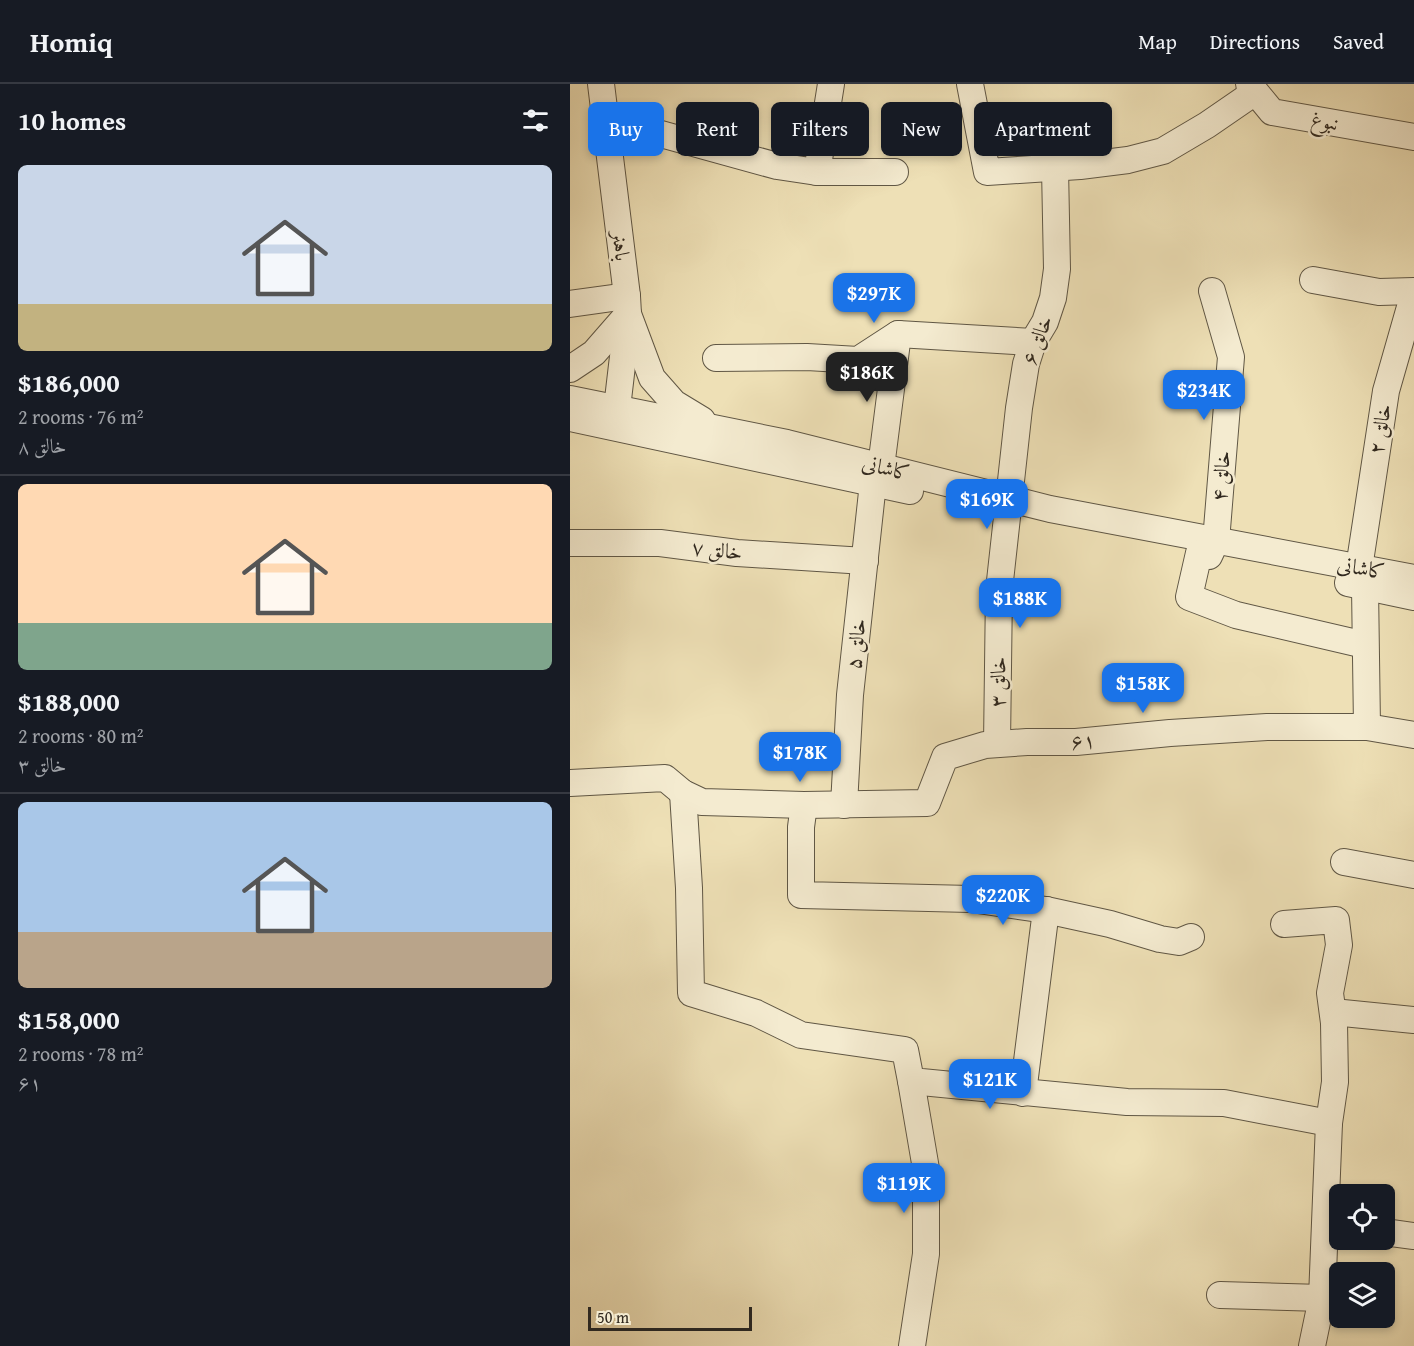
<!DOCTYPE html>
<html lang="en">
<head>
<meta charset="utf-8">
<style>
  :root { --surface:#171b24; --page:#20242c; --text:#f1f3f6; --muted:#9ea1a6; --line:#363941; --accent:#1a73e8 }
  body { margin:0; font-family:"Gentium Book Plus",Amiri,serif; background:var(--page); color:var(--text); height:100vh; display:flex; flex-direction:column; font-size:22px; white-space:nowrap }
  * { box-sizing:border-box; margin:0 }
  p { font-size:20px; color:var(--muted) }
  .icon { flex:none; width:33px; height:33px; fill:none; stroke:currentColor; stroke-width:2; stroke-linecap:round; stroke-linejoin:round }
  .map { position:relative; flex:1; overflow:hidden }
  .drawer { display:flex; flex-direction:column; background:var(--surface); width:570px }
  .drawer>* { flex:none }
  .guide { position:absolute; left:18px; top:18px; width:570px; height:54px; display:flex; gap:12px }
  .controls { position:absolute; left:759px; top:1100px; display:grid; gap:12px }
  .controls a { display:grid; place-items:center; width:66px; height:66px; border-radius:9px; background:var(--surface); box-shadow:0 3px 9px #0003; font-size:30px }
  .scale { position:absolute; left:18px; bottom:15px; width:164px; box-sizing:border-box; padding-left:6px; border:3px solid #31291f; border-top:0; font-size:16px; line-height:21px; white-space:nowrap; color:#31291f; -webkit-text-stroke:4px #f4ebd0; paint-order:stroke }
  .price { position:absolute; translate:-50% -51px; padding:0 14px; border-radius:12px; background:var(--accent); color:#fff; font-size:20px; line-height:39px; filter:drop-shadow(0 2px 3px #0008) }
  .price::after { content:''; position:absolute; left:50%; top:36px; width:18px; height:14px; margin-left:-9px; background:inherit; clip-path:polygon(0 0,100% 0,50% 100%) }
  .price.active { background:#222; color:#fff }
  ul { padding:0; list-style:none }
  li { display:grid; align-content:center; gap:12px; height:318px; padding:0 18px }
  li+li { border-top:2px solid var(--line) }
  li span { display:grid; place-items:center; height:186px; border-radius:9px; color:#555 }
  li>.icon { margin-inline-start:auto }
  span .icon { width:108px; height:108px; fill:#fffc; stroke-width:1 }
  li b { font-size:26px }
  h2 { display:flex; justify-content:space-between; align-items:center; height:72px; padding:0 18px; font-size:26px }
  .chip { padding:0 21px; border-radius:9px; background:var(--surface); box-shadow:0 3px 9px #0003; font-size:21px; line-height:54px }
  .chip.active { background:var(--accent); color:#fff }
  header { display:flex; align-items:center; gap:36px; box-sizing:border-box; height:84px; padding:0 30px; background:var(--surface); border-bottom:2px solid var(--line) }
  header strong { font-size:28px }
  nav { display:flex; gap:33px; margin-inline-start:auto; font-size:21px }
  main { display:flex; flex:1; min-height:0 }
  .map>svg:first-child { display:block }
</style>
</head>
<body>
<header>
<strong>Homiq</strong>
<nav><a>Map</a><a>Directions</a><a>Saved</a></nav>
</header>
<main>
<section class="drawer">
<h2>10 homes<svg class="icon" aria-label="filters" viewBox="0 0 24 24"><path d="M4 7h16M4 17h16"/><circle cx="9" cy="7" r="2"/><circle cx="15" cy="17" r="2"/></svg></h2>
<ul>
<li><span style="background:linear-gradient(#c9d6e8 75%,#c2b280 0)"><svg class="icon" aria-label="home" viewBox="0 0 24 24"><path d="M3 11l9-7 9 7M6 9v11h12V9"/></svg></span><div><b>$186,000</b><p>2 rooms · 76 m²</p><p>خالق ۸</p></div></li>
<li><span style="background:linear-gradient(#ffd9b3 75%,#7fa58c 0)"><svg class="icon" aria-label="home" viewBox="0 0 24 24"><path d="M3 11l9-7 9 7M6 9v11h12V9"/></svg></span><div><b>$188,000</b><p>2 rooms · 80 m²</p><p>خالق ۳</p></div></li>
<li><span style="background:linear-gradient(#a9c7e8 70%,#b9a48a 0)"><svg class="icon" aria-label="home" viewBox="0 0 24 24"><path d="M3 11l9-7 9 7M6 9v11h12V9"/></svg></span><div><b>$158,000</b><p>2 rooms · 78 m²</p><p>۶۱</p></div></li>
</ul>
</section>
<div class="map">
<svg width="844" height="1262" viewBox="0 0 844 1262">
  <rect width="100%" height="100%" fill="#eee0b6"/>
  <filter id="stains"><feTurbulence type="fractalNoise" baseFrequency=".00333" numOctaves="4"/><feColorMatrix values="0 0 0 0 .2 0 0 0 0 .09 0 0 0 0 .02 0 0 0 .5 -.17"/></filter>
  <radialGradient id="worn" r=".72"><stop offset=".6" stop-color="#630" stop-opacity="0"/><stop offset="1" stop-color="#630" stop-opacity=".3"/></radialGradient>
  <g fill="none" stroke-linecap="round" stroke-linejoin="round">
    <defs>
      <g id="minor">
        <path d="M31 0 57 212 58 230 47 324"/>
        <path d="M400 0 417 88 510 82 558 76 593 67 637 41 685 8"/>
        <path d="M679 0 702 28 844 53"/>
        <path d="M37 50 80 47 207 82 247 88H325"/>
        <path d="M247 88 261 0"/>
        <path d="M743 196 809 208 844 207"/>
        <path d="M0 220 57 212"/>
        <path d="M146 274 237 273 288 276 328 250 463 258"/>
        <path d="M0 285 24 269 58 230 82 294 104 319 132 336"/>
        <path d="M0 315 217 359 480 425 844 494"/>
        <path d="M0 334 340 407"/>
        <path d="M0 459H90L167 469 295 477"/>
        <path d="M629 469 619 513 666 531 795 561"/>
        <path d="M639 472 646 457 661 273 642 207"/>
        <path d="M778 499 844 513"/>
        <path d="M797 643 795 503 789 484 816 307 844 209"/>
        <path d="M427 660 429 506 449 324 456 280 463 258 475 238 483 214 487 185 485 84"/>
        <path d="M0 699 95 694 113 709 132 718 234 721 357 719 375 673 415 661 457 658H506L600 649 697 643H797L844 651"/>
        <path d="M113 709 119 804 121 909 186 929 231 951 335 966 341 997 557 1018 654 1019 759 1039"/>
        <path d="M234 721 231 743V811L401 815 476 826 540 840 590 855 609 858 621 853"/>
        <path d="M274 721 280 611 303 399 311 383 328 250"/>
        <path d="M774 778 844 791"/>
        <path d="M714 840 766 836 769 861 760 909 764 939 765 998 759 1039 752 1214 742 1262"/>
        <path d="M763 928 844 936"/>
        <path d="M341 997 356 1085V1170L342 1262"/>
        <path d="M453 1009 476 826"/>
        <path d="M814 1148 844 1152"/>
        <path d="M650 1211 752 1214"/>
      </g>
    </defs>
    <use href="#minor" stroke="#605745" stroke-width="28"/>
    <use href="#minor" stroke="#f4ebd0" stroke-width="26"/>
  </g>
  <g text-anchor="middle" stroke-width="5" stroke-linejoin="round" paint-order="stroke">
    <g font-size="21" fill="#31291f" stroke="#f4ebd0">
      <text transform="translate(755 37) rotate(10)" y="7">نبوغ</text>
      <text transform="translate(51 162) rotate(83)" y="7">باهنر</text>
      <text transform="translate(467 256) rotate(-69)" y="7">خالق ۶</text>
      <text transform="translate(810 345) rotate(-80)" y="7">خالق ۲</text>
      <text transform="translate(316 384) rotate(14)" y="7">کاشانی</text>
      <text transform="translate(651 392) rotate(-85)" y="7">خالق ۴</text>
      <text transform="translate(147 466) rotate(6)" y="7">خالق ۷</text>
      <text transform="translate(791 484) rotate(10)" y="7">کاشانی</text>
      <text transform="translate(286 560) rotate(-84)" y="7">خالق ۵</text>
      <text transform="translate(428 598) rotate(-89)" y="7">خالق ۳</text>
      <text transform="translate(513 657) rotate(-4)" y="7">۶۱</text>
    </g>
  </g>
  <rect width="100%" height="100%" filter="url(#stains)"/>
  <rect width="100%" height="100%" fill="url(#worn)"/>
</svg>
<div class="controls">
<a><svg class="icon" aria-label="locate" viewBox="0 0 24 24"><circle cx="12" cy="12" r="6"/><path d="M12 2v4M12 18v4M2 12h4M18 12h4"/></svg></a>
<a><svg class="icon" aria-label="layers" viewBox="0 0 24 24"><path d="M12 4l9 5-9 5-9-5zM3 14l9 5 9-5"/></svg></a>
</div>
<div class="scale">50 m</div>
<b class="price" style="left:304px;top:240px">$297K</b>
<b class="price active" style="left:297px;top:319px">$186K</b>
<b class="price" style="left:634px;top:337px">$234K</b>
<b class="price" style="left:417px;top:446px">$169K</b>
<b class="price" style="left:450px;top:545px">$188K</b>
<b class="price" style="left:573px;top:630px">$158K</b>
<b class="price" style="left:230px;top:699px">$178K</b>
<b class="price" style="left:433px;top:842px">$220K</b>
<b class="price" style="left:420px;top:1026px">$121K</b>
<b class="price" style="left:334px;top:1130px">$119K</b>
<div class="guide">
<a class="chip active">Buy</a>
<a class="chip">Rent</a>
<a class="chip">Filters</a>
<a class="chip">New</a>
<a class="chip">Apartment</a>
</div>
</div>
</main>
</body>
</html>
